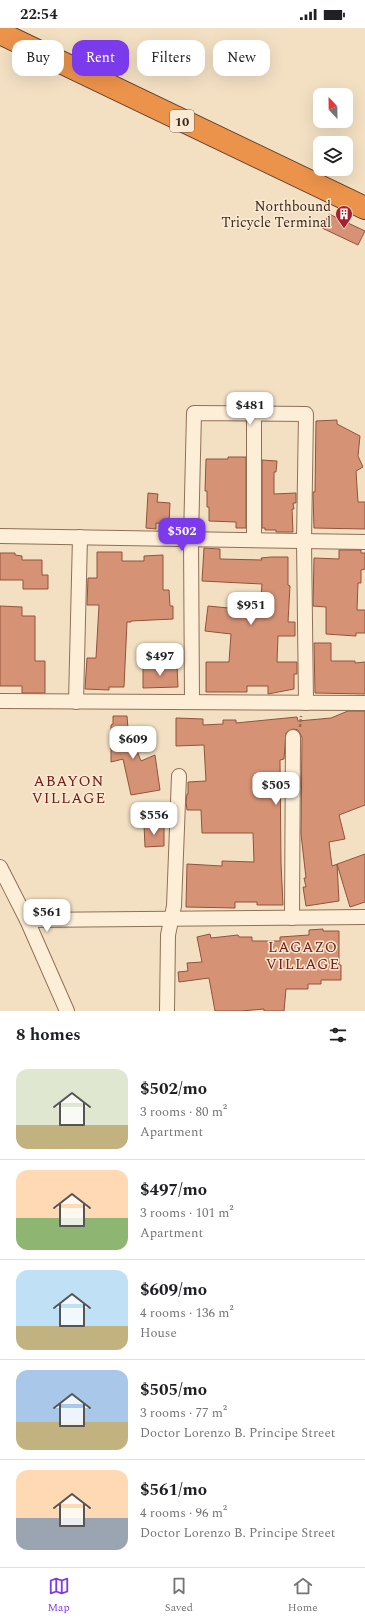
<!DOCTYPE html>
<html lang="en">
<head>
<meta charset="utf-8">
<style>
  :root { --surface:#fff; --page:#f6f6f6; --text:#202124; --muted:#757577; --line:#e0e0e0; --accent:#7c3aed }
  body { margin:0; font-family:Spectral,serif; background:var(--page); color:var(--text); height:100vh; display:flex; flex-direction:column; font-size:15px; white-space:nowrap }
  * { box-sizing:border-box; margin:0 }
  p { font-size:13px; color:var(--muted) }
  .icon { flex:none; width:22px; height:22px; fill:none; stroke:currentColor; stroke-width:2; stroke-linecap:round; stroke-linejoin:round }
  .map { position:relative; height:983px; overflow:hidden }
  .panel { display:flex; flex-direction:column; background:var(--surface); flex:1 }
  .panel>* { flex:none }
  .guide { position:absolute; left:12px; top:12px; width:341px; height:36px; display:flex; gap:8px }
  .needle { width:26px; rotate:338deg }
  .fabs { position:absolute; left:313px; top:60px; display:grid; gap:8px }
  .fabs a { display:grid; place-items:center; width:40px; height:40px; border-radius:8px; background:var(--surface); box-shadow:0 4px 16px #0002; font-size:20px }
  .price { position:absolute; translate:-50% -34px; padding:0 9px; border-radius:8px; background:#fff; color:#222; font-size:13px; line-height:26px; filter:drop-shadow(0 1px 2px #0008) }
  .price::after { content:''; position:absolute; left:50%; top:24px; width:12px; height:9px; margin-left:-6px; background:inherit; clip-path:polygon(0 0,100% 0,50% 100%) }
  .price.selected { background:var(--accent); color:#fff }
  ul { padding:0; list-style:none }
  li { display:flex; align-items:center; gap:12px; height:100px; padding:0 16px }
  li+li { border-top:1px solid var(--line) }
  li span { display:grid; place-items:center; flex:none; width:112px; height:80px; border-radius:12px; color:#555 }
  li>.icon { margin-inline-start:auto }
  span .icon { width:48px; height:48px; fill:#fffc; stroke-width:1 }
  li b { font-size:17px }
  h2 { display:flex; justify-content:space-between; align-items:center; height:48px; padding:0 16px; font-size:17px }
  .tag { padding:0 14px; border-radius:12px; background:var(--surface); box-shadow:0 4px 16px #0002; font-size:14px; line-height:36px }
  .tag.selected { background:var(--accent); color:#fff }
  .status { display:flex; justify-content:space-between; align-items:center; height:28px; padding:0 20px; background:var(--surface); direction:ltr }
  .status svg { height:11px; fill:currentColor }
  .menu { display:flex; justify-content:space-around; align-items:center; height:56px; border-top:1px solid var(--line); background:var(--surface); font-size:11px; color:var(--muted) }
  .menu a { display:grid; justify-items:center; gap:2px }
  .menu .selected { color:var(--accent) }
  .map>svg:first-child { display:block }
</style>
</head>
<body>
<div class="status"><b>22:54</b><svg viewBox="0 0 49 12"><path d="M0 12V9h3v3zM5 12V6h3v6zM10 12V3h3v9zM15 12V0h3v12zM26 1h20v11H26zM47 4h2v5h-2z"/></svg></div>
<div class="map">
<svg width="365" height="983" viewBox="0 0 365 983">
  <rect width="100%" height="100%" fill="#f3e0c3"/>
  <g fill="#d69275" stroke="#92533a">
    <path d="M329 186 365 203 358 217 322 200Z"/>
    <path d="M337 392V396L360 408 358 428 363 439 356 443 357 459 358 474H365V501L314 500 313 464H315L316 393Z"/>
    <path d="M228 429H246V500H236V494L209 493V479H207V463H205L206 431H228Z"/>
    <path d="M262 432 277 433 276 444H274V466L296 465V475H293L294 481H292L293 504H276V502H265V500H262Z"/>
    <path d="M148 465 158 466 157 474 170 475 169 496 156 495V501L146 500Z"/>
    <path d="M204 520 220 521V531L262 532 261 530 271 529H288V557L290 558 288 594H295V608H278L277 634H297V646H294V661L268 666V658H247V664H206V634H229L231 606 205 603 208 578 260 583 262 556 202 553Z"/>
    <path d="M339 522H361V525H365V541L361 542V555H358L357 582H365V605H356V608L326 606V579L313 578 314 530 339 531Z"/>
    <path d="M97 524H122V533H144V528L163 527V562H169L170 578H173V591L131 593V594H127L124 659H109V662L85 661 87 630H96L99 577H87L88 550H97Z"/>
    <path d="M0 525H15V527L22 528V532H42V547H48V561H23V552H0Z"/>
    <path d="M0 578 22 579V588H35V633H45V665H22V658H0Z"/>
    <path d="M314 615H331V633H355V635L365 634V666L315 665Z"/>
    <path d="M177 638 178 659 143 660V639Z"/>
    <path d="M348 683H365V777L339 787 345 811 329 814 332 838 365 826V874L350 879 337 836 339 873 306 878 303 859H306L304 850H306L301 806 302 709 298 702 293 701 286 705 284 731 280 732 281 835 283 877H257V874H235V880L186 879 187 836 222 838V833L254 834 253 805H202L201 782H187L186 774 187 766H188V754L206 753 204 717 176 718V690L203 691V697L223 696V692H236V695L297 689 298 693 331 690Z"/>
    <path d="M113 688H127L130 726 137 723 141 733 155 727 160 762 131 767 123 731 111 734V697L113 696Z"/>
    <path d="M144 797H164V818L145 819Z"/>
    <path d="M323 901V903H339V937H341V952H321V956H308V961H286L284 983H264V981L241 983H215L209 950 179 954 178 944 188 943 187 935 202 934 197 909 210 906 211 910 238 907 239 909H252V913H280V909L309 907V902Z"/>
  </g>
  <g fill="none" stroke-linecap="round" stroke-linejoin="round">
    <defs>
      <g id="street">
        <path d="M0 508 365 514"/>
        <path d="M254 512V385"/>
        <path d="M0 673 365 675"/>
        <path d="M76 674 80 509"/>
        <path d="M192 674 191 511 194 385 306 386 304 513 306 675"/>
        <path d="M0 839 27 892 67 983"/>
        <path d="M292 890 293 709"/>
        <path d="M27 892 365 889"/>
        <path d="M167 983 168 907 174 878 179 748"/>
      </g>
      <path id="highway" d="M0 5 365 180"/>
    </defs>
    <use href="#street" stroke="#906f57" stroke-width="16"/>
    <use href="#highway" stroke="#5e3e2c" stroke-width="24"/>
    <path stroke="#906f57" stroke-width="2.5" stroke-dasharray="3 2" stroke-linecap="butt" d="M300 699 301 688"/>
    <use href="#street" stroke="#fdeed8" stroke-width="14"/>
    <use href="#highway" stroke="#ec934b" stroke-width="22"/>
  </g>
  <defs>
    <symbol id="building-pin" viewBox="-11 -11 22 30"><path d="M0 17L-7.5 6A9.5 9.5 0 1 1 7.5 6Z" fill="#a72030" stroke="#faead4"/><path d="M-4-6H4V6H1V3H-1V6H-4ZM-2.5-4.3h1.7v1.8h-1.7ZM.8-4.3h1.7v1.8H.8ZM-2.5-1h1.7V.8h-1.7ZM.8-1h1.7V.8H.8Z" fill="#fff"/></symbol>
  </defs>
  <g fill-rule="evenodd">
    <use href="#building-pin" x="334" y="176" width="20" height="27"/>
  </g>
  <g text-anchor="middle" stroke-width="3" stroke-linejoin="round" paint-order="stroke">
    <rect fill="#faead4" stroke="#766354" stroke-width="1" x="170" y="82" width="24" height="22" rx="3"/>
    <g font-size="13" font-weight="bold" fill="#3e291d">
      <text x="182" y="98">10</text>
    </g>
    <g font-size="14" fill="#3e291d" stroke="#faead4" text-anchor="end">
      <text x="331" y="183">Northbound<tspan x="331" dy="16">Tricycle Terminal</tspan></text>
    </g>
    <g font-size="15" letter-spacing="1" fill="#702017" stroke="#faead4">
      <text x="69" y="758">ABAYON<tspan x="69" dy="17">VILLAGE</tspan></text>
      <text x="303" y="924">LAGAZO<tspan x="303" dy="17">VILLAGE</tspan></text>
    </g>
  </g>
</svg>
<div class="fabs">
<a><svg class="needle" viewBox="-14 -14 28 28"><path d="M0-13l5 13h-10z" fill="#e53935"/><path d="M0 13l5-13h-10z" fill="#757577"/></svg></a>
<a><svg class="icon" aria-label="layers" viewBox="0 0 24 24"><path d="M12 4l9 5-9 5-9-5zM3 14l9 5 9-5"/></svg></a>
</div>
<b class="price" style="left:250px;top:398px">$481</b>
<b class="price selected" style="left:182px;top:524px">$502</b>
<b class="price" style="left:251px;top:598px">$951</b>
<b class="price" style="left:160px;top:649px">$497</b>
<b class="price" style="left:133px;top:732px">$609</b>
<b class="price" style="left:276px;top:778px">$505</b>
<b class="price" style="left:154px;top:808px">$556</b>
<b class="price" style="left:47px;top:905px">$561</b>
<div class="guide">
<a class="tag">Buy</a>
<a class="tag selected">Rent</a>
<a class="tag">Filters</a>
<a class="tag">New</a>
</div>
</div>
<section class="panel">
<h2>8 homes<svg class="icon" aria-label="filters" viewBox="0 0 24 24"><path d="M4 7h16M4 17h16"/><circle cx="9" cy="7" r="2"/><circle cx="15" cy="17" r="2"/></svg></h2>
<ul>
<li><span style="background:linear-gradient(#dfe7d0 70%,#c2b280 0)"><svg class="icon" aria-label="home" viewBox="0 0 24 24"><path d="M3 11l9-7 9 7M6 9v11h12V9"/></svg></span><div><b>$502/mo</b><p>3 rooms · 80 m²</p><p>Apartment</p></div></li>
<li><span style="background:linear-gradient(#ffd9b3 60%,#8fb573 0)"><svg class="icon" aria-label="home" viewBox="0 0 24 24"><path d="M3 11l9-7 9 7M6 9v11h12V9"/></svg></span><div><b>$497/mo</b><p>3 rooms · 101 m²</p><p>Apartment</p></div></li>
<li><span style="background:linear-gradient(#bfe0f5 70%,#c2b280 0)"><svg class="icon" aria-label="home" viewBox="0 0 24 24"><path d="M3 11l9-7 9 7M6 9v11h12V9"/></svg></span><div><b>$609/mo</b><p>4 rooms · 136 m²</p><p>House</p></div></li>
<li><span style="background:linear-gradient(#a9c7e8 65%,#c2b280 0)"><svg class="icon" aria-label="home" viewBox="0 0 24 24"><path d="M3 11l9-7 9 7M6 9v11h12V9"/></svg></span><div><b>$505/mo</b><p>3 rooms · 77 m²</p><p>Doctor Lorenzo B. Principe Street</p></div></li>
<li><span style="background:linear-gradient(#ffd9b3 60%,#9aa5b1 0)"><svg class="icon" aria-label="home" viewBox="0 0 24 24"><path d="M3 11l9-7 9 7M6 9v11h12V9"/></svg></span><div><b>$561/mo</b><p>4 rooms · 96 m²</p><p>Doctor Lorenzo B. Principe Street</p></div></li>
</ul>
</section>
<nav class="menu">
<a class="selected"><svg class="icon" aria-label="map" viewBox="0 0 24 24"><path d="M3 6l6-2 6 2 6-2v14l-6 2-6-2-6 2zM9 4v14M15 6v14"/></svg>Map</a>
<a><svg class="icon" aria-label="saved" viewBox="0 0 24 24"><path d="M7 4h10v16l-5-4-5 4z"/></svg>Saved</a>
<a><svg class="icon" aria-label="home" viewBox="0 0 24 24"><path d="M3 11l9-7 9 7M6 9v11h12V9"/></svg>Home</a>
</nav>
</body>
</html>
